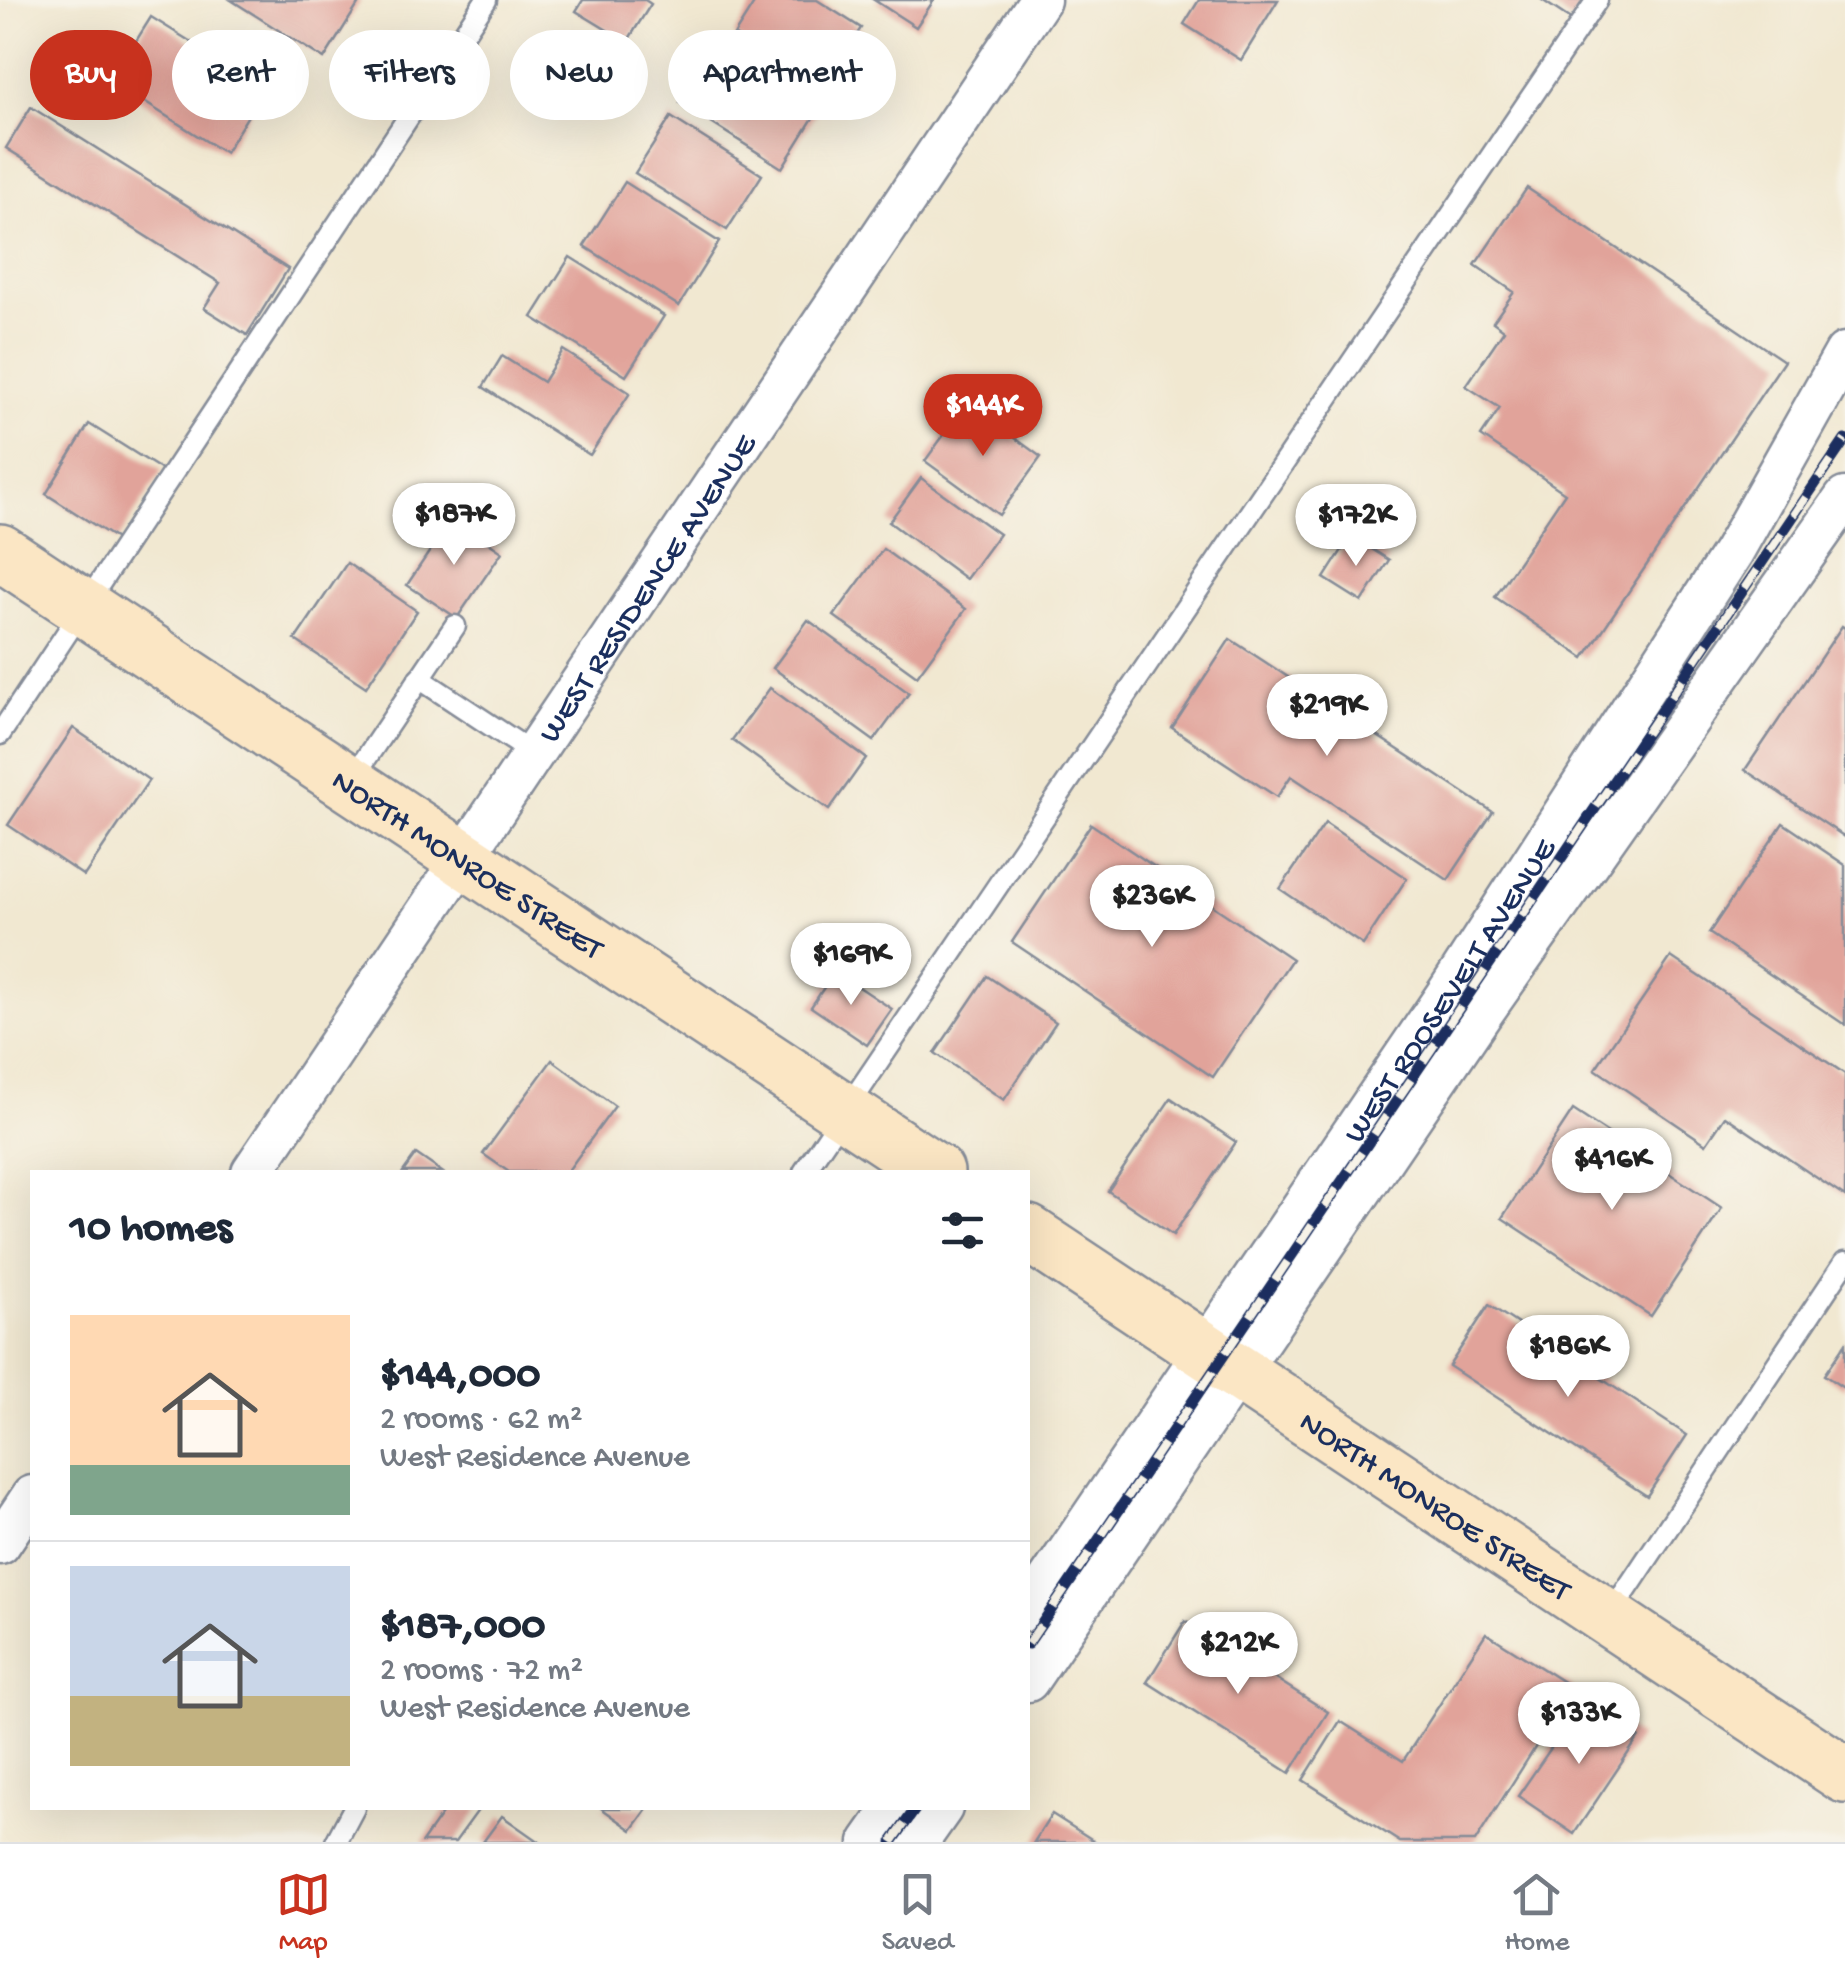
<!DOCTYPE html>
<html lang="en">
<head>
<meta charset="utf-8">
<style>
  :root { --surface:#fff; --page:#f6f6f7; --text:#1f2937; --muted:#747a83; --line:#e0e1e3; --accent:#c8321e }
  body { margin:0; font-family:"Gochi Hand",sans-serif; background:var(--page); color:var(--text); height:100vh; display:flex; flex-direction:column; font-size:38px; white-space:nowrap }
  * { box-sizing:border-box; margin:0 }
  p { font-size:32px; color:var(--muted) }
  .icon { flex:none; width:55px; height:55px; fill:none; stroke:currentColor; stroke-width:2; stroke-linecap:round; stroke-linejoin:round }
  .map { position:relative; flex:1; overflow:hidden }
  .panel { position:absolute; left:30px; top:1170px; width:1000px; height:640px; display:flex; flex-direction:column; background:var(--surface); border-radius:0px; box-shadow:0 10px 40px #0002 }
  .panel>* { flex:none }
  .top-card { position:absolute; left:30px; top:30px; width:1000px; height:90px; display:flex; gap:20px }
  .price { position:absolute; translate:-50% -85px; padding:0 22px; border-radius:35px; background:#fff; color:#222; font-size:32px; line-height:65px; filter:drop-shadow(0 2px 5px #0008) }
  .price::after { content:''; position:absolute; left:50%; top:60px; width:30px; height:22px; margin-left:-15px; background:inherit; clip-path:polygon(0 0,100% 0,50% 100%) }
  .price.active { background:var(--accent); color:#fff }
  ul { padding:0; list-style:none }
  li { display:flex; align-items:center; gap:30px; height:250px; padding:0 40px }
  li+li { border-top:2px solid var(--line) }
  li span { display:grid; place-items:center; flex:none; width:280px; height:200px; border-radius:0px; color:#555 }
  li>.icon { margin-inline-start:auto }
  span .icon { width:120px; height:120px; fill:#fffc; stroke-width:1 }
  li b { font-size:42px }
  h2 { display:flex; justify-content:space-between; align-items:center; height:120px; padding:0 40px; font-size:42px }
  .chip { padding:0 35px; border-radius:45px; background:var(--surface); box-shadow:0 10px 40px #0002; font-size:35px; line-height:90px }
  .chip.active { background:var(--accent); color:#fff }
  .menu { display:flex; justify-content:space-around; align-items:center; height:140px; border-top:2px solid var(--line); background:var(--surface); font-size:28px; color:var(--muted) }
  .menu a { display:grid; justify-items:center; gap:5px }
  .menu .active { color:var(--accent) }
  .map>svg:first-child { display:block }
</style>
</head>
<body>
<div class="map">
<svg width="1845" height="1842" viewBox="0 0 1845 1842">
  <rect width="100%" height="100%" fill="#f7f3e8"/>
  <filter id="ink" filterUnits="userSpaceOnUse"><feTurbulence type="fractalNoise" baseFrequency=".01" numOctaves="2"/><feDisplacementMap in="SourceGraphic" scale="20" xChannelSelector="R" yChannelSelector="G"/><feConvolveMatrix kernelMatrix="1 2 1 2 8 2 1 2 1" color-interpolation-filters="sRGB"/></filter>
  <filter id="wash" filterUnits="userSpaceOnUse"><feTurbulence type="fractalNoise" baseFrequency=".0048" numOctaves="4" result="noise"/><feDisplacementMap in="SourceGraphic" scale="40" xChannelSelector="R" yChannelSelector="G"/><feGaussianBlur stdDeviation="2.25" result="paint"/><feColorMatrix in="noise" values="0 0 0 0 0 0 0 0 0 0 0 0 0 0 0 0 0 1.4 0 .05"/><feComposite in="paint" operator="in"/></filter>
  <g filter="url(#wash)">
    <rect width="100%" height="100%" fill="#f1e8d1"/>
    <g id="blocks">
      <g fill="#e1a39a">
        <path d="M231 0H361L324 59Z"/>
        <path d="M583 0H645L651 4 627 42 576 11Z"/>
        <path d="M756 0H817L861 28 821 90 734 35Z"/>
        <path d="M874 0H934L916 27Z"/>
        <path d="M1199 0H1278L1241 60 1184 24Z"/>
        <path d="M1542 0H1585L1572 20Z"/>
        <path d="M151 17 265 88 225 153 111 81Z"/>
        <path d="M716 46 818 110 782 168 680 103Z"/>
        <path d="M31 107 288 269 247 335 204 308 220 283 6 148Z"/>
        <path d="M671 117 762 175 727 230 635 173Z"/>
        <path d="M625 182 719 242 679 306 584 246Z"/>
        <path d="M1527 188 1784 361 1584 658 1495 597 1565 493 1481 436 1500 408 1466 386 1504 330 1493 322 1514 292 1475 265Z"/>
        <path d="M570 257 664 316 626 376 532 317Z"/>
        <path d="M563 350 630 393 590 455 483 387 502 356 543 382Z"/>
        <path d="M967 403 1041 457 999 515 925 461Z"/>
        <path d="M89 424 162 470 118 540 46 494Z"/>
        <path d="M921 478 999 534 966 579 889 522Z"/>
        <path d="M452 518 502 552 457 618 407 585Z"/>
        <path d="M1351 536 1389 560 1362 602 1324 578Z"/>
        <path d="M883 549 966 609 917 676 834 616Z"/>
        <path d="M347 563 417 611 366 687 295 640Z"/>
        <path d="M808 620 909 693 874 741 773 668Z"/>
        <path d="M1842 626 1845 628V837L1745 770Z"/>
        <path d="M1230 639 1493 812 1448 880 1291 776 1277 797 1172 728Z"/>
        <path d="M770 688 866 758 829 810 732 740Z"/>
        <path d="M73 728 149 780 84 876 8 825Z"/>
        <path d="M1325 823 1407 878 1363 945 1280 889Z"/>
        <path d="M1783 823 1845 865V1025L1709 933Z"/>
        <path d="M1091 824 1292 959 1213 1077 1012 942Z"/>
        <path d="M1671 957 1845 1074V1197L1725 1116 1706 1144 1595 1069Z"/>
        <path d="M835 971 892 1009 867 1045 811 1007Z"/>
        <path d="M987 976 1056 1022 1004 1100 935 1053Z"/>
        <path d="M552 1060 615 1106 567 1172H509L483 1154Z"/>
        <path d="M1171 1098 1236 1142 1173 1235 1108 1191Z"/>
        <path d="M1573 1110 1722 1208 1651 1316 1502 1218Z"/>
        <path d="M416 1154 442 1172H403Z"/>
        <path d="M1489 1305 1687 1435 1647 1496 1449 1366Z"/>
        <path d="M1845 1344V1389L1824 1375Z"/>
        <path d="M1185 1621 1328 1712 1290 1773 1147 1682Z"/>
        <path d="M1486 1633 1573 1688 1475 1842H1400L1303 1780 1340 1721 1403 1761Z"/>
        <path d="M1584 1700 1639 1737 1574 1834 1518 1796Z"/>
        <path d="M446 1808 479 1809 455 1842H422Z"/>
        <path d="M601 1808H648L632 1830Z"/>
        <path d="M1052 1814 1096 1842H1034Z"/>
        <path d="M502 1816 539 1842H483Z"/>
      </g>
    </g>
  </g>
  <g filter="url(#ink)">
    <use href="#blocks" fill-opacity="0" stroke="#868c98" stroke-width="2.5"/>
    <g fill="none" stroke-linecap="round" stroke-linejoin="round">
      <defs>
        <g id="lane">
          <path d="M419 678 534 754"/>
          <path d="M0 734 486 0"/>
          <path d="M350 782 455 626"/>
          <path d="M804 1172 1597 0"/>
          <path d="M1609 1616 1845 1262"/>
          <path d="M336 1842 354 1808"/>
        </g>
        <g id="street">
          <path id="s1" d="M252 1172 1040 0"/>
          <path d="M0 1544 32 1496"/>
          <path id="s2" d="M1028 1611 1448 992 1733 552 1845 353"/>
          <path d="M1028 1681 1481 1015 1845 498"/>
          <path d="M870 1842 894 1808"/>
          <path d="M918 1842 942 1808"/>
        </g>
        <g id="secondary">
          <path id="s3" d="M0 552 936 1172"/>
          <path id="s4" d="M1028 1233 1845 1775"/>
        </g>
      </defs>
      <use href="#lane" stroke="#868c98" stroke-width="25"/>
      <use href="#street" stroke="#868c98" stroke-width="45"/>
      <use href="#secondary" stroke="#868c98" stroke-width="60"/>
      <use href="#lane" stroke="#fff" stroke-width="20"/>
      <use href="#street" stroke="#fff" stroke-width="40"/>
      <use href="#secondary" stroke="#fbe6c4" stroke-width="55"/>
      <defs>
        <g id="rail">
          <path d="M1028 1644 1845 440"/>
          <path d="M892 1842 916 1808"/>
        </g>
      </defs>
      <use href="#rail" stroke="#1b2f5e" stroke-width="11"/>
      <use href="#rail" stroke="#f7f3e8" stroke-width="8" stroke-dasharray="22" stroke-linecap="butt"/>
    </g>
  </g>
  <g text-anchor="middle" stroke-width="8" stroke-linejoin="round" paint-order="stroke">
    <g font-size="32" fill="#1b2f5e" stroke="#f7f3e8">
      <text dy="11" stroke="none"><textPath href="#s1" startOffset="705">WEST RESIDENCE AVENUE</textPath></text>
      <text dy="11" stroke="none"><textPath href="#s3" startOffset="562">NORTH MONROE STREET</textPath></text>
      <text dy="11" stroke="none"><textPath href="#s2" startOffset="750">WEST ROOSEVELT AVENUE</textPath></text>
      <text dy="11" stroke="none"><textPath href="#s4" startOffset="490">NORTH MONROE STREET</textPath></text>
    </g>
  </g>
</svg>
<b class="price active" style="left:983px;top:459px">$144K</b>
<b class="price" style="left:454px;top:568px">$187K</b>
<b class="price" style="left:1356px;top:569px">$172K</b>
<b class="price" style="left:1327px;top:759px">$219K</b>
<b class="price" style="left:1152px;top:950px">$236K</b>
<b class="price" style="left:851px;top:1008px">$169K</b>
<b class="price" style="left:1612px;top:1213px">$416K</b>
<b class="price" style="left:1568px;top:1400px">$186K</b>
<b class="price" style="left:1238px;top:1697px">$212K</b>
<b class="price" style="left:1579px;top:1767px">$133K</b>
<div class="top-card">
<a class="chip active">Buy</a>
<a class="chip">Rent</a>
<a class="chip">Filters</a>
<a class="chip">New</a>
<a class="chip">Apartment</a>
</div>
<section class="panel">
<h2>10 homes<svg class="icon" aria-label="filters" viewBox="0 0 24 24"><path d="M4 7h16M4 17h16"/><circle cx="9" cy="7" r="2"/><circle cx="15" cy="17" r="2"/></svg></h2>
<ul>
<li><span style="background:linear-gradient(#ffd9b3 75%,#7fa58c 0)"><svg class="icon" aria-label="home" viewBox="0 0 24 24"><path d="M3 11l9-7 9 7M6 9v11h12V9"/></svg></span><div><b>$144,000</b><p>2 rooms · 62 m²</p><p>West Residence Avenue</p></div></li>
<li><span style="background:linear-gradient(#c9d6e8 65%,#c2b280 0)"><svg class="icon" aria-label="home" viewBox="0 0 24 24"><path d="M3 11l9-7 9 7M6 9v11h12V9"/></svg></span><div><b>$187,000</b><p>2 rooms · 72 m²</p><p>West Residence Avenue</p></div></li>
</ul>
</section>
</div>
<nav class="menu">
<a class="active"><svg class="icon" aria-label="map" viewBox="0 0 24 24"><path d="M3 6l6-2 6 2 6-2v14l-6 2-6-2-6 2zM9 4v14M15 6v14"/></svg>Map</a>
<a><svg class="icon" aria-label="saved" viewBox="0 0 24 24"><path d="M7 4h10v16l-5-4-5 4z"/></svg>Saved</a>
<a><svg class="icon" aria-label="home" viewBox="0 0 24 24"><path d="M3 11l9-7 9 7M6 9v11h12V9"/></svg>Home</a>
</nav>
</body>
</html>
